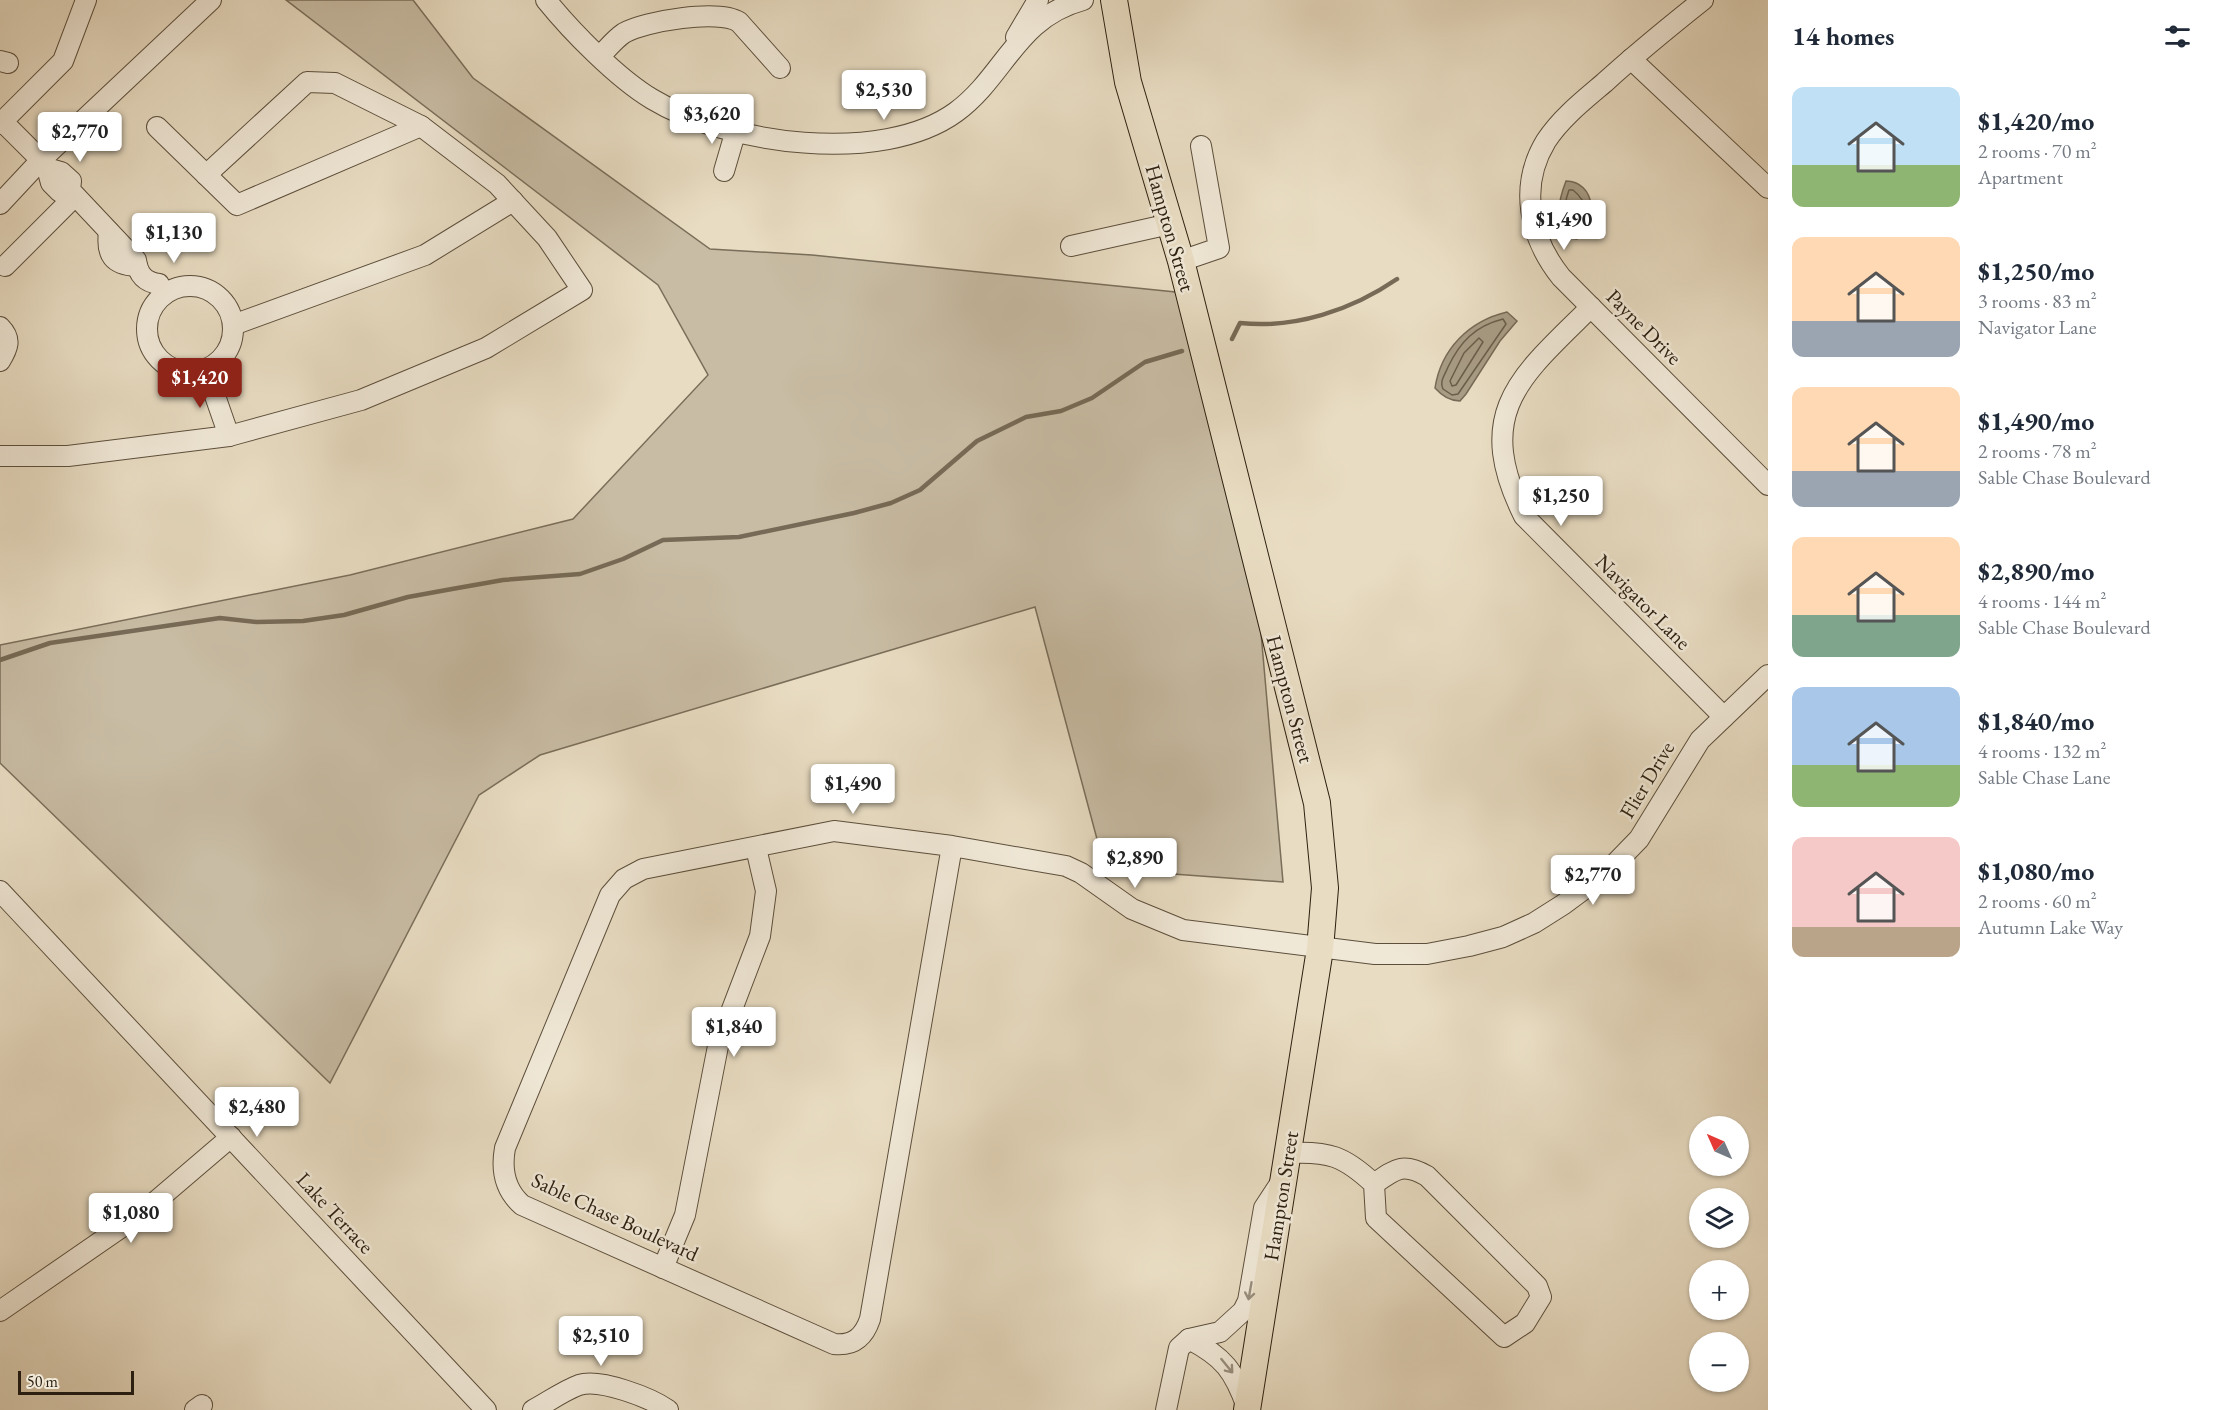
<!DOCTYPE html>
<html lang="en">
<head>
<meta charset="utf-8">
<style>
  :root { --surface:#fff; --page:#f2f2f3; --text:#1f2937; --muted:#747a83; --accent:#8f2418 }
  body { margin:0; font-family:"EB Garamond",serif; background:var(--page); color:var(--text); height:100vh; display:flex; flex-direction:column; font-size:22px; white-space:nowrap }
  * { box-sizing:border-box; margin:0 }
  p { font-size:20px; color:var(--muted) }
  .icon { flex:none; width:33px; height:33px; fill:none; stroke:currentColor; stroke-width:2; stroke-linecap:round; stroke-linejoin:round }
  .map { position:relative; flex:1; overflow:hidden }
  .side { display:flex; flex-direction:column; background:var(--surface); width:450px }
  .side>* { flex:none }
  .needle { width:39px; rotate:315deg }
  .fabs { position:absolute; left:1689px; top:1116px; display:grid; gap:12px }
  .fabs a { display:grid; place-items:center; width:60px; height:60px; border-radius:50%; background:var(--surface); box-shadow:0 2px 4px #0004; font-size:30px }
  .scale { position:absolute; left:18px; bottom:15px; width:116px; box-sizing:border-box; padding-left:6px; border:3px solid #2d2010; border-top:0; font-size:16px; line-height:21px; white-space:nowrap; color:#2d2010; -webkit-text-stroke:4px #f0e8d7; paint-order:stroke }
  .price { position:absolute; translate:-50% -51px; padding:0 14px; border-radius:6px; background:#fff; color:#222; font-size:20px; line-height:39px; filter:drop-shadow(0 2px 3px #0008) }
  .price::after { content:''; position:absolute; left:50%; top:36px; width:18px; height:14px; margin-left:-9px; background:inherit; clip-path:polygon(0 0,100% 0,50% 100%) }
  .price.on { background:var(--accent); color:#fff }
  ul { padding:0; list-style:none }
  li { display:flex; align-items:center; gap:18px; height:150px; padding:0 24px }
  li span { display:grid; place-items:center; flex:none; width:168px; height:120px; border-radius:12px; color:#555 }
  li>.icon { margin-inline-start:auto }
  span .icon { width:72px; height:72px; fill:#fffc; stroke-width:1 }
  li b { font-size:26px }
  h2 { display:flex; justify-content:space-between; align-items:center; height:72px; padding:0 24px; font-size:26px }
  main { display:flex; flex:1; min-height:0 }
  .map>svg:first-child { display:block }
</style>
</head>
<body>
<main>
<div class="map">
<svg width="1768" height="1410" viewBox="0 0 1768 1410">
  <rect width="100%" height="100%" fill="#e8dcc2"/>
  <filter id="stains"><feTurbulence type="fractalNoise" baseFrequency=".00333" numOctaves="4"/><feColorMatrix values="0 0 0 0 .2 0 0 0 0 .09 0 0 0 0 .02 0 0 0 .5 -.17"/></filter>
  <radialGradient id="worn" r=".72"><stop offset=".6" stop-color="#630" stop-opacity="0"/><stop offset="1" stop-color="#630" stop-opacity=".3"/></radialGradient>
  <path fill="#c8bca4" stroke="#7a6e5a" stroke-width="1.5" d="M286 0H413L473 78 710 249 812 255 1195 294 1255 565 1283 882 1105 869 1035 607 540 755 479 795 330 1083 0 763V645L350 575 573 519 708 375 658 285Z"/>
  <g fill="#a89c85" stroke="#776a56" stroke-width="1.5">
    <path d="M1566 181C1595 181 1600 223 1577 239L1569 238C1554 220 1558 202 1566 181Z"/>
    <path d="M1507 312 1517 321 1500 341 1466 394 1460 401C1449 401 1442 396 1435 388 1441 349 1469 321 1507 312Z"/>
  </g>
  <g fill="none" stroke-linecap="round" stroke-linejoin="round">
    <g stroke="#6a5e4a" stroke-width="1.5">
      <path d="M1573 190C1588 202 1591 219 1575 233 1560 225 1564 204 1569 190Z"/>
      <path d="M1503 319 1506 324 1458 394 1452 395 1443 389C1439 381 1445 375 1448 367 1460 342 1475 326 1503 319Z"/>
      <path d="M1479 338 1483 342 1456 385 1452 386 1450 381 1464 353Z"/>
    </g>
    <g stroke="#776a56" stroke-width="4.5">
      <path d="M1232 339 1240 323C1295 329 1352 310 1397 279"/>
      <path d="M0 660 50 643 220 618 257 622 303 621 344 615 408 597 452 589 503 580 580 574 623 559 663 540 739 537 854 513 891 503 920 490 977 441 1026 417 1061 411 1092 398 1145 362 1182 351"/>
    </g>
    <defs>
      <g id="minor">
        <path d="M546 0C572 32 617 78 652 99 726 144 882 166 956 112 1005 76 1016 18 1083 0"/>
        <path d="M1703 0C1669 27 1636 54 1604 83 1584 100 1561 118 1546 141 1518 187 1530 238 1561 277L1768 485"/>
        <path d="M1016 37 1038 0"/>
        <path d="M600 56C608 48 615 39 624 33 645 21 719 9 739 22L780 68"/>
        <path d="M1631 59 1768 188"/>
        <path d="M0 61 8 63"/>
        <path d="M3 122 41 160 47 168 51 183 60 192 70 190"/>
        <path d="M0 124 63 61 86 0"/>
        <path d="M157 127 237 205 421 126"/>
        <path d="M47 168 61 172 71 181 70 190 136 260C138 274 144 282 159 284"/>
        <path d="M724 171 736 130"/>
        <path d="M0 204 41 160 211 0"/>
        <path d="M109 232C106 255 113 265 137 266"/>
        <path d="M1071 246 1170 224"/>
        <path d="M1181 261 1219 248 1201 146"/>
        <path d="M5 266 75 196"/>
        <circle cx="190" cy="329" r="43"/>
        <path d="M1591 307C1521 376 1472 412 1524 516L1724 717"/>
        <path d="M233 325 425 255 513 201"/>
        <path d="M0 327C12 339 8 348 0 361"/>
        <path d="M206 370 229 436"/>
        <path d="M0 456H68L229 436 361 400 486 348 582 290 547 238 497 184 421 126 335 83 307 82 206 175"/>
        <path d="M952 846 870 1319C864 1337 853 1346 834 1344L522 1205C505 1190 501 1170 505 1148L610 895 624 879 643 869 834 831 952 846 1066 866 1081 873 1132 909 1183 930 1375 954H1427L1469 946 1503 937 1534 923 1564 904 1607 872 1639 839 1700 740 1768 675"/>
        <path d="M0 891 486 1410"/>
        <path d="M1289 1153C1329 1151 1344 1156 1374 1184L1376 1218 1504 1337 1525 1323 1541 1297 1537 1286 1427 1176C1403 1162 1395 1169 1374 1184"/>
        <path d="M663 1268 685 1215 718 1046 760 936 766 891 756 848"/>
        <path d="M0 1311 142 1213 231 1137"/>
        <path d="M1189 1339C1224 1357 1234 1371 1247 1407"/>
        <path d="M195 1410 202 1405"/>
        <path d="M533 1410C548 1402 563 1391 579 1385 600 1378 651 1398 668 1410"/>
        <path d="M1166 1410 1179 1348 1189 1339 1220 1332 1243 1311 1248 1301 1264 1208 1281 1182"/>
      </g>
      <path id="major" d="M1114 0 1128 82 1181 261 1317 803 1325 888 1320 949 1247 1410"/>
    </defs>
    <use href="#minor" stroke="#5c4f3c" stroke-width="22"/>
    <use href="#major" stroke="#2d2010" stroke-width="28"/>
    <use href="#minor" stroke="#f0e8d7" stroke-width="20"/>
    <use href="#major" stroke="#e8dcc2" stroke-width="26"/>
  </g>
  <defs><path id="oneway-shaft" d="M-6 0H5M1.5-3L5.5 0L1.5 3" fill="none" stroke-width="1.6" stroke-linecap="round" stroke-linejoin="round" transform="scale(1.5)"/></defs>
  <g stroke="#988e7d">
    <use href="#oneway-shaft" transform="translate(1250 1291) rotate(100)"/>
    <use href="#oneway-shaft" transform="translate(1227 1366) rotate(51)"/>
  </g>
  <g text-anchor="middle" stroke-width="5" stroke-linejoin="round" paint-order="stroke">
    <g font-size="21" fill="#2d2010" stroke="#f0e8d7">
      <text transform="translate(1170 228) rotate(74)" y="7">Hampton Street</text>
      <text transform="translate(1644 327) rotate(45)" y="7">Payne Drive</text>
      <text transform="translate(1643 602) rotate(45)" y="7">Navigator Lane</text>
      <text transform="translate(1290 699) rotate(75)" y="7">Hampton Street</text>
      <text transform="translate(1647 780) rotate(-59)" y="7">Flier Drive</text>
      <text transform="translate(1281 1196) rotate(-81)" y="7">Hampton Street</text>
      <text transform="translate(335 1213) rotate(47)" y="7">Lake Terrace</text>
      <text transform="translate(615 1217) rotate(25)" y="7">Sable Chase Boulevard</text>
    </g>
  </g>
  <rect width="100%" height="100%" filter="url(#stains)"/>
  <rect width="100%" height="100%" fill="url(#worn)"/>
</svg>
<div class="fabs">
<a><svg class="needle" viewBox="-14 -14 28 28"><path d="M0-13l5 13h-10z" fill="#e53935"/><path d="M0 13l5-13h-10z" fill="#747a83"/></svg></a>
<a><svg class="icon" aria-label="layers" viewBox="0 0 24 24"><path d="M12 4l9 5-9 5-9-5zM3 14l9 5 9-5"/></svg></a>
<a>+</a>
<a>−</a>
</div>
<div class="scale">50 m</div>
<b class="price" style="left:884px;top:121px">$2,530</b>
<b class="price" style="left:712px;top:145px">$3,620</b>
<b class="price" style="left:80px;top:163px">$2,770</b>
<b class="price" style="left:1564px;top:251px">$1,490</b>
<b class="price" style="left:174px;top:264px">$1,130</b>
<b class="price on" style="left:200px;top:409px">$1,420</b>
<b class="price" style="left:1561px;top:527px">$1,250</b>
<b class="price" style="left:853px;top:815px">$1,490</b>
<b class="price" style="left:1135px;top:889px">$2,890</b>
<b class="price" style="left:1593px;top:906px">$2,770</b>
<b class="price" style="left:734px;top:1058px">$1,840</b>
<b class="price" style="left:257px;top:1138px">$2,480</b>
<b class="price" style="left:131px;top:1244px">$1,080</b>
<b class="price" style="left:601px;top:1367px">$2,510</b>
</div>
<section class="side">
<h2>14 homes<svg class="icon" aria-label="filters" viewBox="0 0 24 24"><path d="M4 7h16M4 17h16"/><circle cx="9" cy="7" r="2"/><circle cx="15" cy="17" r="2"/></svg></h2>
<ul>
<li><span style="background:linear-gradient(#bfe0f5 65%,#8fb573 0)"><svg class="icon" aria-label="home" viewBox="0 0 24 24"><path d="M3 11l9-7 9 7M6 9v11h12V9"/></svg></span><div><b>$1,420/mo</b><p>2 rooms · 70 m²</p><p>Apartment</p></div></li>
<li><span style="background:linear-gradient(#ffd9b3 70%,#9aa5b1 0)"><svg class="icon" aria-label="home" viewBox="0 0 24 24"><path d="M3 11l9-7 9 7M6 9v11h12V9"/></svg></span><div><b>$1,250/mo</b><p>3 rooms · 83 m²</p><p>Navigator Lane</p></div></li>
<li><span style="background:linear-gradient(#ffd9b3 70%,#9aa5b1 0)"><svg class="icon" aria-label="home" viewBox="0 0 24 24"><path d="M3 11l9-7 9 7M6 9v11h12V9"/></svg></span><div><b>$1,490/mo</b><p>2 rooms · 78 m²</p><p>Sable Chase Boulevard</p></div></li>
<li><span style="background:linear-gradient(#ffd9b3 65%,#7fa58c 0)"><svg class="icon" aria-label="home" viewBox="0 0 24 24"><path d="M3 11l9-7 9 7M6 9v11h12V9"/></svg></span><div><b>$2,890/mo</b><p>4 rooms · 144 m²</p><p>Sable Chase Boulevard</p></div></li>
<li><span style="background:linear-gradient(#a9c7e8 65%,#8fb573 0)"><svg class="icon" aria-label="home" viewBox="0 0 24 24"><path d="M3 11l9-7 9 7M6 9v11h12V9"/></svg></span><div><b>$1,840/mo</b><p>4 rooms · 132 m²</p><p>Sable Chase Lane</p></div></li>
<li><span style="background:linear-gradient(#f6c9c9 75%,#b9a48a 0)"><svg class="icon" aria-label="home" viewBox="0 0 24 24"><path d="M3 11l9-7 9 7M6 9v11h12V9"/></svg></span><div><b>$1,080/mo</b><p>2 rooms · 60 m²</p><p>Autumn Lake Way</p></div></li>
</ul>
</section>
</main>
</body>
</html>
